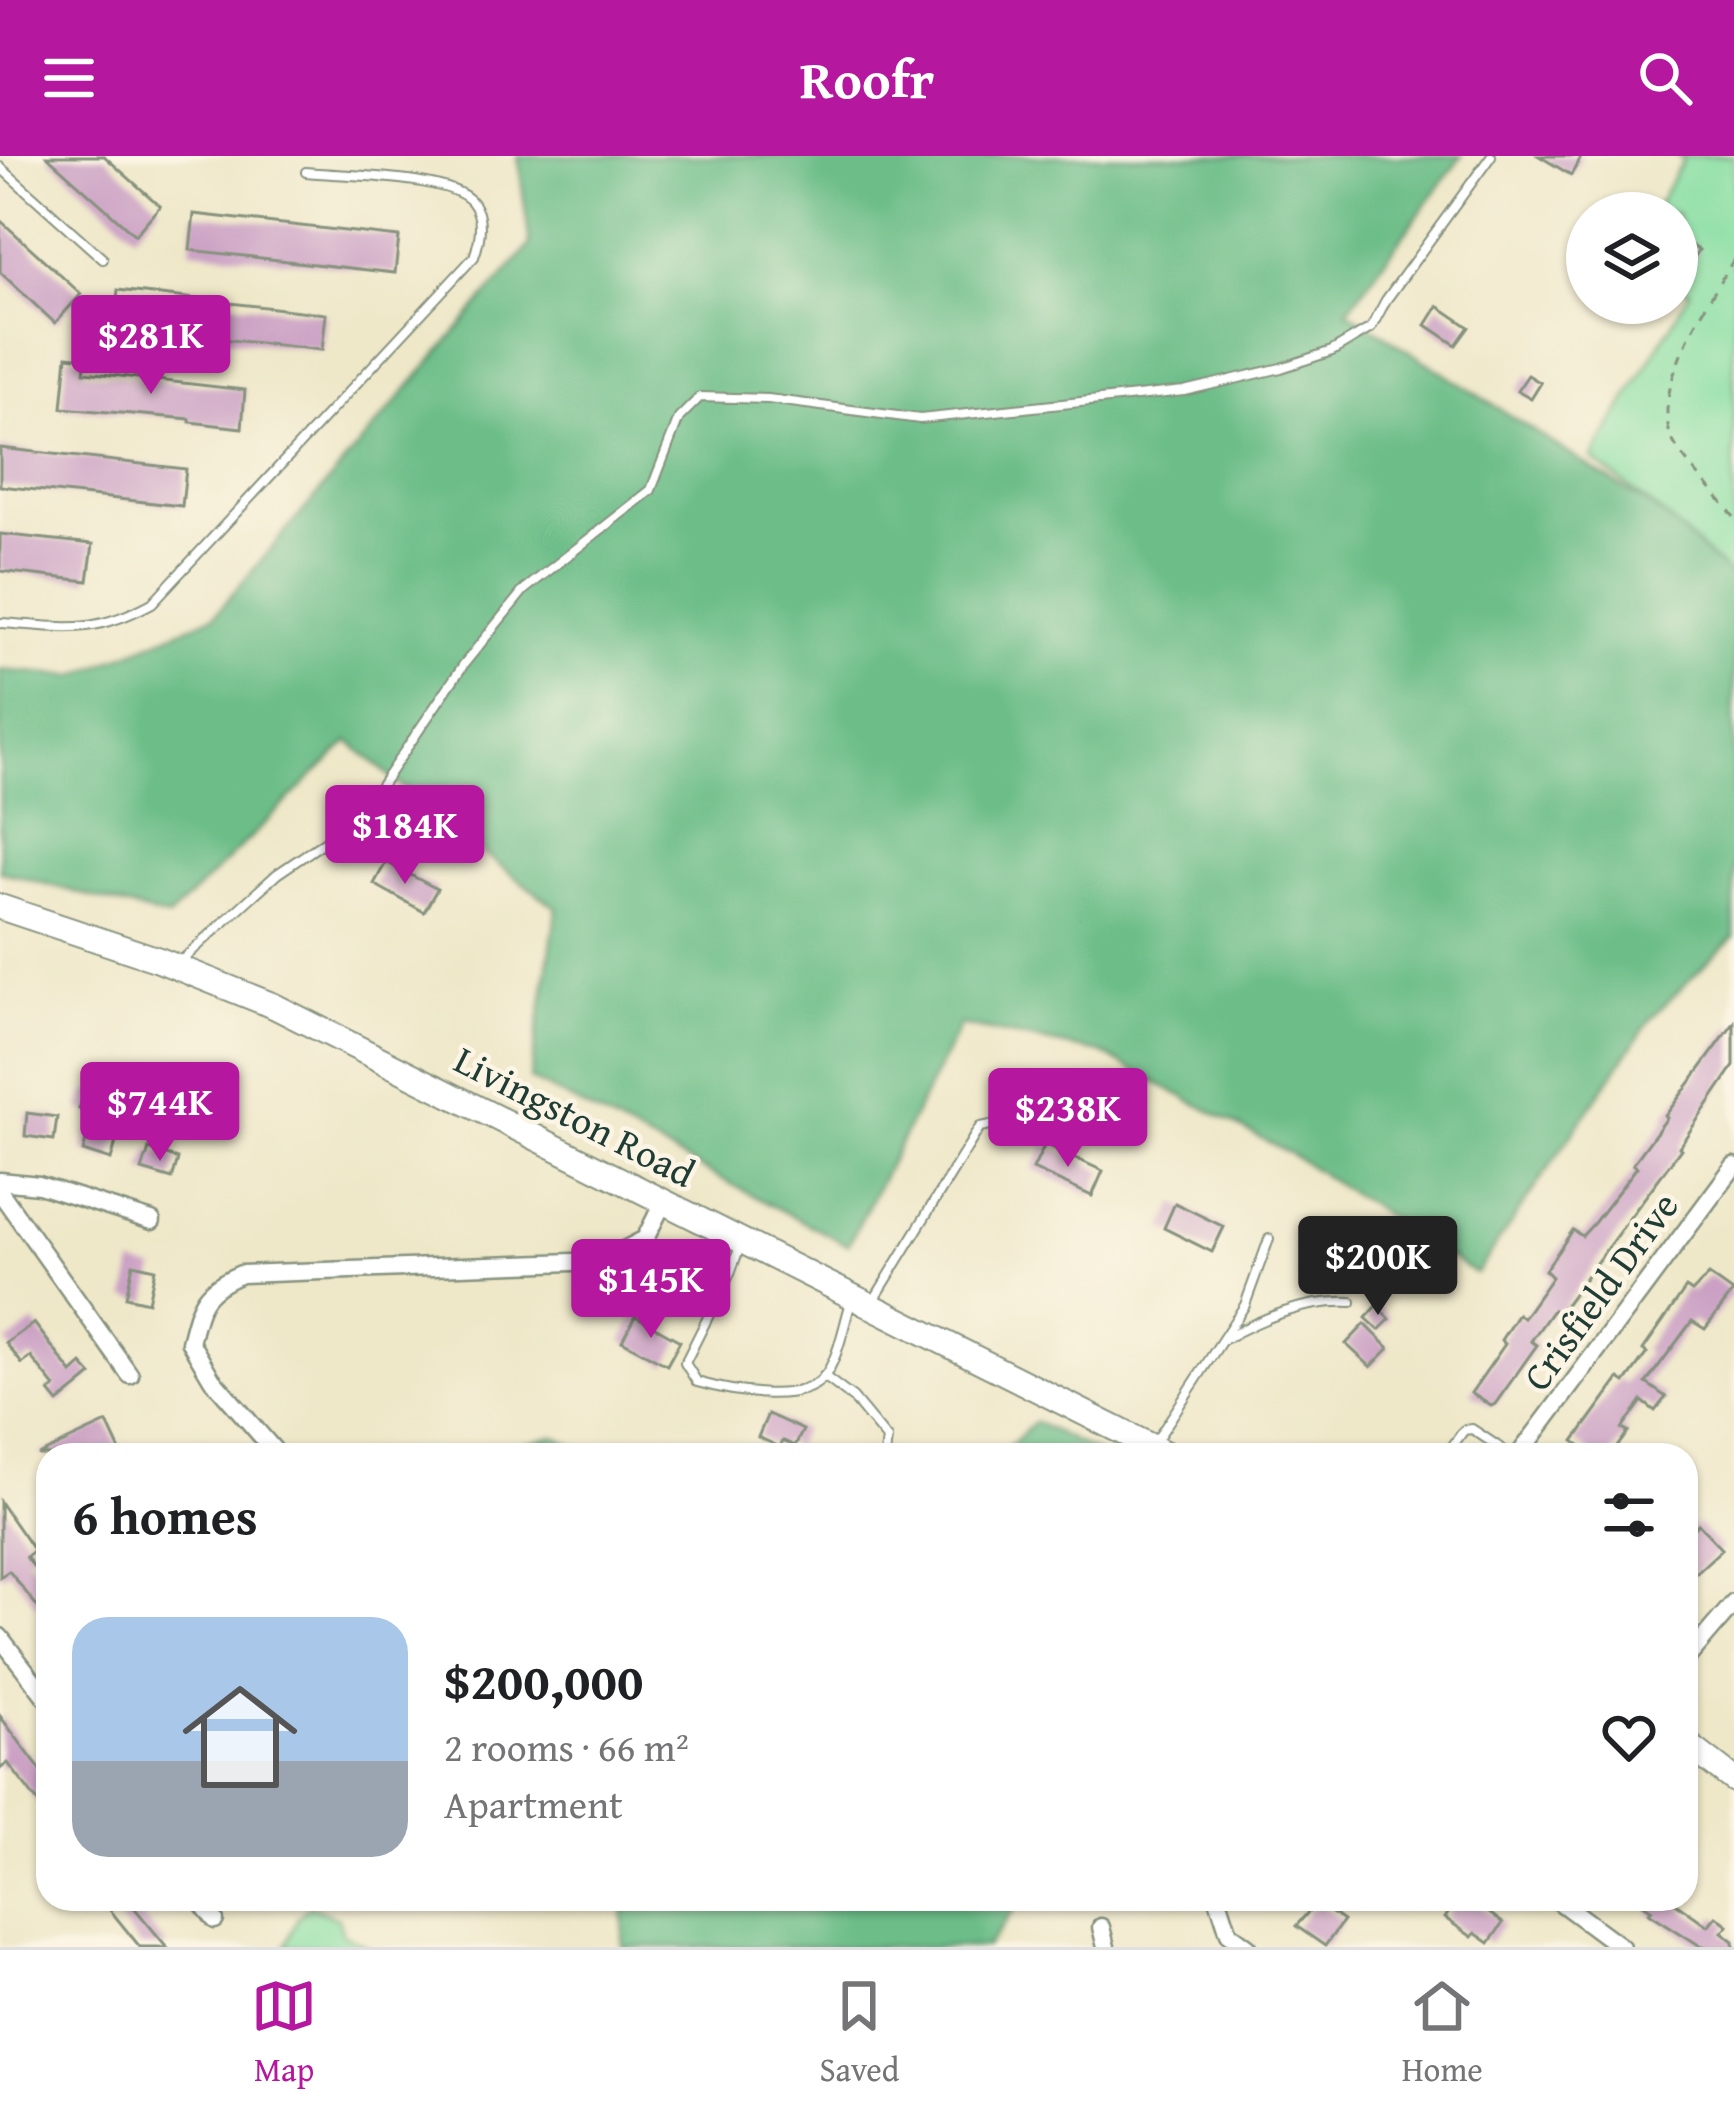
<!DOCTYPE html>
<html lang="en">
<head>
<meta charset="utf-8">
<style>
  :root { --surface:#fff; --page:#f2f2f2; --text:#202124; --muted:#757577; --line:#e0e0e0; --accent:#b5179e }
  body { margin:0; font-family:"Gentium Book Plus",serif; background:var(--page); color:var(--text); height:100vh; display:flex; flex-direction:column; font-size:45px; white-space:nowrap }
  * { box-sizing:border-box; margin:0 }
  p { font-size:39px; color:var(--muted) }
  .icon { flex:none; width:66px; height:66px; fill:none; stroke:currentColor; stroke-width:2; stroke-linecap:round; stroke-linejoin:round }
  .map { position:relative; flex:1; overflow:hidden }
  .panel { position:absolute; left:36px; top:1287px; width:1662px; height:468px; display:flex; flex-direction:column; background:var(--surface); border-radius:36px; box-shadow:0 3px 9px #0004 }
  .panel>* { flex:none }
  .fabs { position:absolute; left:1566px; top:36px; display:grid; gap:24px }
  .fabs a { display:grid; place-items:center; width:132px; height:132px; border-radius:50%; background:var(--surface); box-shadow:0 3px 9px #0004; font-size:60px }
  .price { position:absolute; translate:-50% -102px; padding:0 27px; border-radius:12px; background:var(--accent); color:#fff; font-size:39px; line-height:78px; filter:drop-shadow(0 3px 6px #0008) }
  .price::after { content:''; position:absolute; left:50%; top:72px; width:36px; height:27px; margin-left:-18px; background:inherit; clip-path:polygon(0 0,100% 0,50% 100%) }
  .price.selected { background:#222; color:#fff }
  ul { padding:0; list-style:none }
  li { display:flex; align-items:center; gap:36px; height:300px; padding:0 36px }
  li span { display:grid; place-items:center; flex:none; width:336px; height:240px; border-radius:36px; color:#555 }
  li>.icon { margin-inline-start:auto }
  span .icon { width:144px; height:144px; fill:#fffc; stroke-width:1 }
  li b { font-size:51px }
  h2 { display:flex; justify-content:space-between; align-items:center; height:144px; padding:0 36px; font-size:51px }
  header { display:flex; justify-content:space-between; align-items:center; height:156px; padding:0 36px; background:var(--accent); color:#fff; font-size:54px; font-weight:700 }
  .dock { display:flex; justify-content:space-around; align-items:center; height:168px; border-top:3px solid var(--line); background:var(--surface); font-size:33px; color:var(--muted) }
  .dock a { display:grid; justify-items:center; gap:6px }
  .dock .selected { color:var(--accent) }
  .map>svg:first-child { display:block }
</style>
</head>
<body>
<header><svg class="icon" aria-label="menu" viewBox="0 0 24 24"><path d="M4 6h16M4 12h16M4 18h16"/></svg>Roofr<svg class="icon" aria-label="search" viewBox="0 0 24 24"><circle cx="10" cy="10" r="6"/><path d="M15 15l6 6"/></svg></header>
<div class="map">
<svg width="1734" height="1791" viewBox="0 0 1734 1791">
  <rect width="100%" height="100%" fill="#fcf5e5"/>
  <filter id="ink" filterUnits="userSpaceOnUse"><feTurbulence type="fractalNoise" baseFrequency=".00833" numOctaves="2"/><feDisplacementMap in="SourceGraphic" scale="24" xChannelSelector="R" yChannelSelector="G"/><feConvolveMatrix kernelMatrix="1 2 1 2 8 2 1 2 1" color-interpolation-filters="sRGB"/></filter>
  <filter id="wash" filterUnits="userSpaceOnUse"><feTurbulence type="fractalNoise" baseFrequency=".004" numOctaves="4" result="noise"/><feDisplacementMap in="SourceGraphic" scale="48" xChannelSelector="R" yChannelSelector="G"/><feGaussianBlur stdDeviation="2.7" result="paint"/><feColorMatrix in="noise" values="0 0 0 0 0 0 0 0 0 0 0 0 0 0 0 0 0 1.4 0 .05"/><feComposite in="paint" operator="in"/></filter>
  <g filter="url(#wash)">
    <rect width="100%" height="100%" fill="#eee7c8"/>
    <g fill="#86dea2" stroke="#528e6b" stroke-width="3">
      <path d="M1678 0H1734V423L1661 357 1592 303 1690 136 1677 127V57H1653L1683 4Z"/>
      <path d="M310 1750 338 1762 342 1778 369 1791H285L298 1761Z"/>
    </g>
    <g fill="#6cbd88" stroke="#467d5e" stroke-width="3">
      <path d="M518 0H1462L1347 155 1661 357 1734 423V780L1652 861 1476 1118 1289 997 1101 897 960 869 848 1089 530 923 557 752 457 678 349 585 168 762 0 715V514L76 520 215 459 530 89Z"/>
      <path d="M1035 1266 1102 1299H1000Z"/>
      <path d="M554 1280 592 1299H503L508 1291Z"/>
      <path d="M624 1743H1022L987 1791H623Z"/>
    </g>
    <g id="blocks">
      <g fill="#cba0c4">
        <path d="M47 0H104L160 50 135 79Z"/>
        <path d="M1539 0H1582L1571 19Z"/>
        <path d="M194 58 399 81 395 117 190 94Z"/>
        <path d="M0 64 81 138 55 167 0 116Z"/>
        <path d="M1682 84 1699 94 1687 112 1677 106V92Z"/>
        <path d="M118 134 326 158 322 194 114 171Z"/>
        <path d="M1438 150 1469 171 1456 189 1426 169Z"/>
        <path d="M67 200 86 202 84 216 245 234 242 272 190 266V263L62 252Z"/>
        <path d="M1528 219 1541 227 1531 243 1517 235Z"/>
        <path d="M0 292 186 313 182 350 0 330Z"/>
        <path d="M0 378 93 388 88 425 0 415Z"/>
        <path d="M386 706 437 733 424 756 374 728Z"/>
        <path d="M1734 867V910L1679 991 1681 993 1558 1158 1553 1154 1531 1185 1537 1189 1495 1248 1491 1250 1471 1237 1505 1188 1501 1184 1518 1158 1523 1162 1552 1121 1545 1114 1573 1074 1582 1080 1594 1067 1637 1011 1633 1008 1667 962 1665 960Z"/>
        <path d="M86 934 106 942 100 961 79 953Z"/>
        <path d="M27 957 57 961 54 984 25 980Z"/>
        <path d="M89 974 117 982 111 1004 83 995Z"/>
        <path d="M1045 988 1103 1015 1092 1040 1033 1013Z"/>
        <path d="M149 993 178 1003 172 1023 142 1014Z"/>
        <path d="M1175 1047 1224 1071 1212 1096 1164 1072Z"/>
        <path d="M133 1108 155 1113 148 1146 126 1141Z"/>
        <path d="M1709 1119 1733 1136 1705 1173 1692 1165 1646 1227 1666 1241 1655 1255 1642 1245 1622 1273 1628 1276 1611 1299H1594L1574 1285 1619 1223 1625 1227 1647 1197 1643 1194 1686 1132 1692 1136Z"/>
        <path d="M1377 1150 1390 1163 1379 1174 1366 1162Z"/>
        <path d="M635 1160 680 1185 667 1209 622 1185Z"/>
        <path d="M34 1167 72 1217 82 1208 92 1219 58 1247 49 1236 55 1231 31 1201 22 1208 6 1187Z"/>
        <path d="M1365 1168 1389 1192 1371 1211 1346 1188Z"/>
        <path d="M768 1258 803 1274 795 1290 783 1285 780 1291 758 1281Z"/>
        <path d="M107 1267 120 1295 110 1299H38Z"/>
        <path d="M0 1346 34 1395 26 1401 48 1428V1464L9 1415 0 1421Z"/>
        <path d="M1686 1364 1694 1372 1698 1368 1722 1393 1686 1426Z"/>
        <path d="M0 1560 48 1624V1660L8 1607 0 1613Z"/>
        <path d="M101 1743H127L167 1791H140Z"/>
        <path d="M1438 1743H1470L1503 1767 1489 1787 1475 1777 1472 1781 1445 1762 1451 1753Z"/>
        <path d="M1636 1743H1670L1708 1770 1716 1760 1728 1769 1722 1776 1734 1785V1791H1702L1649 1757 1652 1754Z"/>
        <path d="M1317 1746 1343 1765 1325 1790 1296 1770Z"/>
      </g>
    </g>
  </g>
  <g filter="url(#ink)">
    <use href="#blocks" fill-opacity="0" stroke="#86927e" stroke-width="3"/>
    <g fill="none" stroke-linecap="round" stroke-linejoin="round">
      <defs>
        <g id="service">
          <path d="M0 11 103 103"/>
          <path d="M0 467C66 471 91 480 152 447L474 101C480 84 485 62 472 46 451 19 342 20 306 16"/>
          <path d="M181 805 277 718 330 682 376 637 464 508 524 434 651 334 679 262 700 241 768 243 920 263 1184 235 1281 212 1332 195 1371 172 1386 144 1491 0"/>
          <path d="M740 1090 731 1115 685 1207 697 1226C729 1235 799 1249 823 1222 839 1203 844 1166 852 1143"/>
          <path d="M874 1144 980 971C1011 964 1038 975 1065 988"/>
          <path d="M1223 1184C1262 1162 1305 1144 1351 1146"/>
          <path d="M824 1220 853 1242 887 1283 885 1299"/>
          <path d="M1156 1285 1245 1149 1269 1083"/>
          <path d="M1446 1299 1464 1274 1472 1273 1511 1299"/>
        </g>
        <g id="minor">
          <path d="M0 1025 39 1029 152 1065"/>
          <path d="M0 1036 130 1219"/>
          <path d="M278 1299 212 1223 190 1186C200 1147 202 1134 241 1118L602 1105 645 1083 664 1045"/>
          <path d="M1519 1299 1734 1010"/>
          <path d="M0 1481 48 1544"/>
          <path d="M1686 1503 1734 1447"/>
          <path d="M199 1743 215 1764"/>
          <path d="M1218 1743 1229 1777 1248 1791"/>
          <path d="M1556 1743 1621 1791"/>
          <path d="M1101 1771 1106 1791"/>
        </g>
        <g id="secondary">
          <path d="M0 751 159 804 274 850 1168 1299"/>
          <path d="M1686 1587 1734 1624"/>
        </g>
      </defs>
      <use href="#service" stroke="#86927e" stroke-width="12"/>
      <use href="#minor" stroke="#86927e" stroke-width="21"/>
      <use href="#secondary" stroke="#86927e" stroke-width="28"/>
      <path stroke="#86927e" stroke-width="3" stroke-dasharray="9 9" stroke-linecap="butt" d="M1734 103C1709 144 1646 237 1674 287 1689 313 1716 336 1734 361"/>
      <use href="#service" stroke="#fff" stroke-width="8"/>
      <use href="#minor" stroke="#fff" stroke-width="16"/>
      <use href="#secondary" stroke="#fff" stroke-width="24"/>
    </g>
  </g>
  <g text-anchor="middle" stroke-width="9" stroke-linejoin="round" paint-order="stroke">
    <g font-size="39" fill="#1f3d34" stroke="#fcf5e5">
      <text transform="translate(575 960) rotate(27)" y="14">Livingston Road</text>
      <text transform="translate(1600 1135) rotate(-54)" y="14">Crisfield Drive</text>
    </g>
  </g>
</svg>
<div class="fabs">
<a><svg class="icon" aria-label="layers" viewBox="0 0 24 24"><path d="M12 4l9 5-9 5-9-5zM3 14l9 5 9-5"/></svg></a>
</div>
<b class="price" style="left:151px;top:241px">$281K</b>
<b class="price" style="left:405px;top:731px">$184K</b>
<b class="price" style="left:160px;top:1008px">$744K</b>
<b class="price" style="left:1068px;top:1014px">$238K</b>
<b class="price selected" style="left:1378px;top:1162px">$200K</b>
<b class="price" style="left:651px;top:1185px">$145K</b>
<section class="panel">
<h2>6 homes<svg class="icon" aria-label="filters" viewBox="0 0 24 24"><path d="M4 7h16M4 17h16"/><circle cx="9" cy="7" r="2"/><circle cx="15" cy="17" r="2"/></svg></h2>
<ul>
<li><span style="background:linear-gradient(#a9c7e8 60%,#9aa5b1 0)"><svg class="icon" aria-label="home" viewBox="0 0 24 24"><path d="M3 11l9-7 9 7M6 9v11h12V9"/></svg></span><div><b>$200,000</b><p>2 rooms · 66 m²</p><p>Apartment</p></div><svg class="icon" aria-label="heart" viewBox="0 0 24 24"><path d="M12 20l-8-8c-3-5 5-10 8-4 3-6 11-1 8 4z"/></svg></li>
</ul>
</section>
</div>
<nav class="dock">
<a class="selected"><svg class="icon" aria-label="map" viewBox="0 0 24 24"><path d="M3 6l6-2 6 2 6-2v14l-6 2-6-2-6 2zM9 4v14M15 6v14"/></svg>Map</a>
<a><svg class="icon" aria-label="saved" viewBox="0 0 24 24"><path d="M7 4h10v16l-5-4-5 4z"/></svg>Saved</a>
<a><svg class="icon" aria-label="home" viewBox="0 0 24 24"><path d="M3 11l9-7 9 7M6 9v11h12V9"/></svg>Home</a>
</nav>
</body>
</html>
